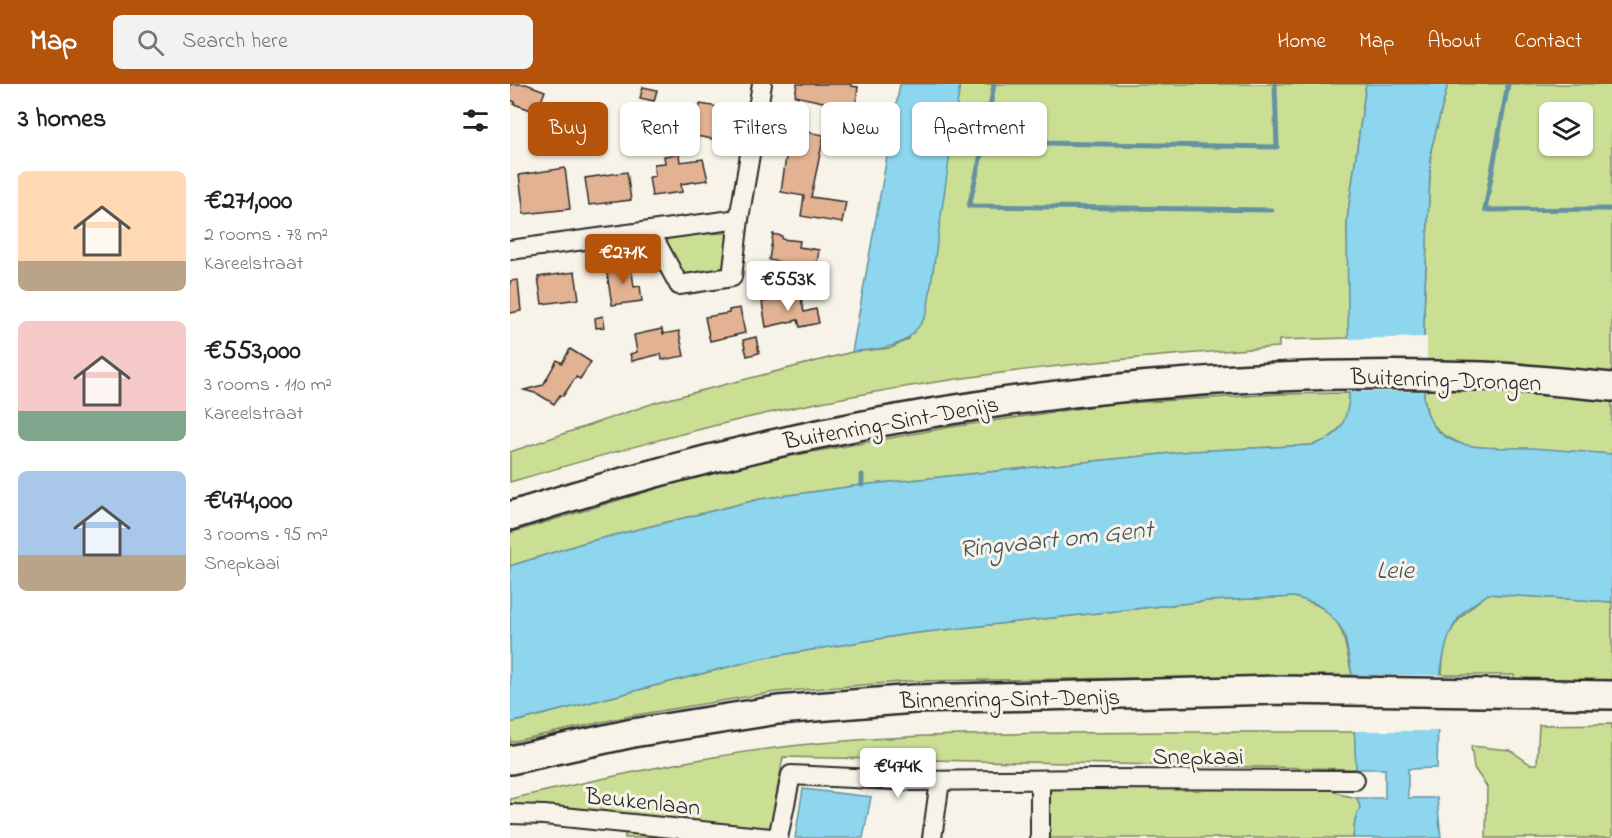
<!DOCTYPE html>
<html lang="en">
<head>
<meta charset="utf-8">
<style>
  :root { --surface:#fff; --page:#f2f2f2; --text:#222; --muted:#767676; --accent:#b45309 }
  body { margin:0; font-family:"Indie Flower",sans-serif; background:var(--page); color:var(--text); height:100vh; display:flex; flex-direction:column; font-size:22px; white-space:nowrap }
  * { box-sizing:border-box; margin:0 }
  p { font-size:20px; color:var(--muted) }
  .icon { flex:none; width:33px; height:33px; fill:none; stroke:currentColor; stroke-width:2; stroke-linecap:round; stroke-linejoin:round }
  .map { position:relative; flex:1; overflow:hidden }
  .panel { display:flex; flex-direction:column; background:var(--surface); width:510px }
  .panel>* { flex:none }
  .hud { position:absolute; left:18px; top:18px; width:570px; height:54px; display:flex; gap:12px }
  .fabs { position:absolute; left:1029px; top:18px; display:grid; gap:12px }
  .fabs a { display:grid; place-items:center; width:54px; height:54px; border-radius:9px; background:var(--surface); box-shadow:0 2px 4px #0004; font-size:30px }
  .price { position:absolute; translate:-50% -51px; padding:0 14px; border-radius:6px; background:#fff; color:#222; font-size:20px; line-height:39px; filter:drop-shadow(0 2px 3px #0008) }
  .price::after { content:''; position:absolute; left:50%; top:36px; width:18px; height:14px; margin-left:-9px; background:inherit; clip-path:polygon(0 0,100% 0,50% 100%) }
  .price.current { background:var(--accent); color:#fff }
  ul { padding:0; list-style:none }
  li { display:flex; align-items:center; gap:18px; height:150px; padding:0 18px }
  li span { display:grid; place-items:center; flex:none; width:168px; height:120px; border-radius:9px; color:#555 }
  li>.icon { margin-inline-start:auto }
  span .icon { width:72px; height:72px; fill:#fffc; stroke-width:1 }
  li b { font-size:26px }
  h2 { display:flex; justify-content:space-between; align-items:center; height:72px; padding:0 18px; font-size:26px }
  .pill { padding:0 21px; border-radius:9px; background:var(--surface); box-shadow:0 2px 4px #0004; font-size:21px; line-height:54px }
  .pill.current { background:var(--accent); color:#fff }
  header { display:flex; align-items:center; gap:36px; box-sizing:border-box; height:84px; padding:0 30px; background:var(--accent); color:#fff }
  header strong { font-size:28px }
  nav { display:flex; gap:33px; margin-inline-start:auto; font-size:21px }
  .search { width:420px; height:54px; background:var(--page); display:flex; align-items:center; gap:15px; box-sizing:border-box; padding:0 21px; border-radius:9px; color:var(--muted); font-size:22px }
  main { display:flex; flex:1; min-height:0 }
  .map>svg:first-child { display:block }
</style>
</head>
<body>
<header>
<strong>Map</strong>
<div class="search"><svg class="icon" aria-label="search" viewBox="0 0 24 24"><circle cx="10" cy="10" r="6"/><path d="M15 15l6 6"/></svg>Search here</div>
<nav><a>Home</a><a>Map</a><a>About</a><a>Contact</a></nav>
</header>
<main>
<section class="panel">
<h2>3 homes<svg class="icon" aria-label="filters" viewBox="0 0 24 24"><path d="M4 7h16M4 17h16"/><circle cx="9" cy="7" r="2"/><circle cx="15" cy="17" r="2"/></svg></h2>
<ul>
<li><span style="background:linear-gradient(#ffd9b3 75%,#b9a48a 0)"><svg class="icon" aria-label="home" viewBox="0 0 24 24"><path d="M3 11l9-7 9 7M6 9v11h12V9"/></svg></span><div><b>€271,000</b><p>2 rooms · 78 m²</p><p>Kareelstraat</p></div></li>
<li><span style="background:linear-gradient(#f6c9c9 75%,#7fa58c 0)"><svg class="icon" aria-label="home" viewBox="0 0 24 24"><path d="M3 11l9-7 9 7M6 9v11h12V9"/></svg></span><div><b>€553,000</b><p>3 rooms · 110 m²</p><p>Kareelstraat</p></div></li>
<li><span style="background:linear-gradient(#a9c7e8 70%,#b9a48a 0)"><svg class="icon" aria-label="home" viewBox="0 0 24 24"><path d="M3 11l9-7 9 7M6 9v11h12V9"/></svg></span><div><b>€474,000</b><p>3 rooms · 95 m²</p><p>Snepkaai</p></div></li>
</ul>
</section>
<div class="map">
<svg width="1102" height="754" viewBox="0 0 1102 754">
  <rect width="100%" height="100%" fill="#f7f3e8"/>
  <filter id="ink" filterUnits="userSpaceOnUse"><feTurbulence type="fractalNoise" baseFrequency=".0167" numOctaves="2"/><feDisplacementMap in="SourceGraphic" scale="12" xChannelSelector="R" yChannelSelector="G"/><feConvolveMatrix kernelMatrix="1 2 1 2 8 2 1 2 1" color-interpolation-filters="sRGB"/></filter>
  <g filter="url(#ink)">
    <g fill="#cadf94" stroke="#7a8560" stroke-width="1.5" fill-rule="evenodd">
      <path d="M450 0H856L837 136 839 254 769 256V263C605 274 442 290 282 324 186 344 93 371 0 398V368L147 318 342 268 381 264 399 255 428 142Z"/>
      <path d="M938 0H1102V370L957 363 933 351 919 336 914 314V227L921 66ZM1040 28H1072V62H1040Z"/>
      <path d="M221 149 216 189 171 193 151 157 172 150Z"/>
      <path d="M839 309C840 336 828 354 802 361L682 367 352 401 250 415 73 459 0 482V449L215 384 441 343 600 320 770 310Z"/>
      <path d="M978 510 1102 518V596L1005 598 1004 591H932C933 549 945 534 978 510Z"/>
      <path d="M784 513C836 527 831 546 842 591L403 597 266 608 120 632 0 658V639L253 574 398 550 697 517Z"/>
      <path d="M1102 640V754H976L977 703 964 684 961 662 1000 666 1020 680H1027L1029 641Z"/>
      <path d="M650 648H845L846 685 273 673 259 754H115V729L0 720V715C90 695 181 674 273 663 398 648 525 650 650 648Z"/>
      <path d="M538 704 820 705 833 711 847 714 850 723 845 737 843 754H537Z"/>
    </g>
    <g fill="#8dd6ee" stroke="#6692a0" stroke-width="1.5">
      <path d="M390 0H450L417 229C398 266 378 263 342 268Z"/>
      <path d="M856 0H938L921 66 914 227V314C920 373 979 362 1022 364 1049 366 1075 368 1102 370V518L978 510C970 516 959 522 952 530 923 561 929 642 927 684L898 685V714H927L931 754H843L845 737 850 723 847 714H875V685H846L842 591 835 552 829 541 814 525 804 519 784 513 697 517 398 550 253 574 0 639V482L73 459 250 415 352 401 682 367 802 361C828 354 836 341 839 315L837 136Z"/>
      <path d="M293 705 361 713 353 754H285Z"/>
    </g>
    <g fill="#f7f3e8">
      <path d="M917 253V307L836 308V255Z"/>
      <path d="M839 591H935L932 647H842Z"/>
    </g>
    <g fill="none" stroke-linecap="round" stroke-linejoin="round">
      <g stroke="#6692a0" stroke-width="5">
        <path d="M484 0 474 58 767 63 765 0"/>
        <path d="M998 0 975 126 1102 125"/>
        <path d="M474 58 459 122 762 126"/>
        <path d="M352 401V391"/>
      </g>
    </g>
    <g fill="#e2b293" stroke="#2b2b2b" stroke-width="1.5">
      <path d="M0 0H16L35 7 27 28 4 20 5 18 0 16Z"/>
      <path d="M287 0H341V2L348 3 345 25 285 12Z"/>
      <path d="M133 3 147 6 144 17 130 14Z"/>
      <path d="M190 20 215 24 211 45 215 46 214 57 180 51 182 38 188 39Z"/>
      <path d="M280 45 314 51 301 113 336 118 332 139 291 132 294 112 271 108Z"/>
      <path d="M169 70 170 78 193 75 198 96 171 100 172 108 142 112 139 93 145 92 144 80 155 79 154 72Z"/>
      <path d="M55 84 60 125 14 130 9 91Z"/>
      <path d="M117 88 121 116 79 121 75 94Z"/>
      <path d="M263 150 272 152V155L290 157 289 163 309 166 305 192 280 186 281 180 259 176Z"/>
      <path d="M121 180 124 203 130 202 132 217 102 221 96 183Z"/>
      <path d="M65 188 69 215 32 220 28 193Z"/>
      <path d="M8 196 11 227 0 229V197Z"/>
      <path d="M290 210 294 228 306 225 309 239 290 243 288 236 256 243 252 218Z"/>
      <path d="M230 224 235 249 200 257 195 233 219 229V226Z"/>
      <path d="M93 232 95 243 86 244 85 234Z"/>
      <path d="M152 245 153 250 169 247 174 272 152 276 151 270 122 277 120 270 127 268 124 251Z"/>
      <path d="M246 253 249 269 237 272 233 256Z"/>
      <path d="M60 265 81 278 70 295 66 293 53 312 50 311 44 320 28 310 14 306 33 301 47 276 52 279Z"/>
    </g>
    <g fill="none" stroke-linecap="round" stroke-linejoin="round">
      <defs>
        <g id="minor">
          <path d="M140 147 169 201 222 193 229 135 252 0"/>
          <path d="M0 166 229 135"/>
          <path d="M530 696V754"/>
          <path d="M0 730 34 731 261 754"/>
          <path d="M268 754 281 691 403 697 582 695 845 696"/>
          <path d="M422 754 430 697"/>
        </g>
        <g id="highway">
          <path d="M0 432C314 330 644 281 973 292 1016 294 1059 299 1102 303"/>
          <path d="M0 676 123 649 268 626 404 615 769 606 1102 611"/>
        </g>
      </defs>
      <use href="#minor" stroke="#2b2b2b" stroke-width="22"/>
      <use href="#highway" stroke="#2b2b2b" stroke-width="32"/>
      <use href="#minor" stroke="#f7f3e8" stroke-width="18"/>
      <use href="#highway" stroke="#f7f3e8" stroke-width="27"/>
    </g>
  </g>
  <g text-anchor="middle" stroke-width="6" stroke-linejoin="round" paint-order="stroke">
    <g font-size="24" fill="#2b2b2b" stroke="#f7f3e8">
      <text transform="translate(936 295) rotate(2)" y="8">Buitenring-Drongen</text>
      <text transform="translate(381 338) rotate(-10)" y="8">Buitenring-Sint-Denijs</text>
      <text transform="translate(500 614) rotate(-1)" y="8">Binnenring-Sint-Denijs</text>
      <text x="688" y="680">Snepkaai</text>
      <text transform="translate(133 717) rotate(6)" y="8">Beukenlaan</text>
    </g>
    <g font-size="26" font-style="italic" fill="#44565c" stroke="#f7f3e8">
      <text transform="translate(546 454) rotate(-6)" y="9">Ringvaart om Gent</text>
      <text x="885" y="494">Leie</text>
    </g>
  </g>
</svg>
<div class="fabs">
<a><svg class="icon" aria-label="layers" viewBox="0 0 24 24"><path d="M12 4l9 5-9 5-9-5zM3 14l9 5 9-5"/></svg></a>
</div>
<b class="price current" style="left:113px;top:201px">€271K</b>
<b class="price" style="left:278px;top:228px">€553K</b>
<b class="price" style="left:388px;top:715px">€474K</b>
<div class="hud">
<a class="pill current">Buy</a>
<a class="pill">Rent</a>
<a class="pill">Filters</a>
<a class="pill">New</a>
<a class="pill">Apartment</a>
</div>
</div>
</main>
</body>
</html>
